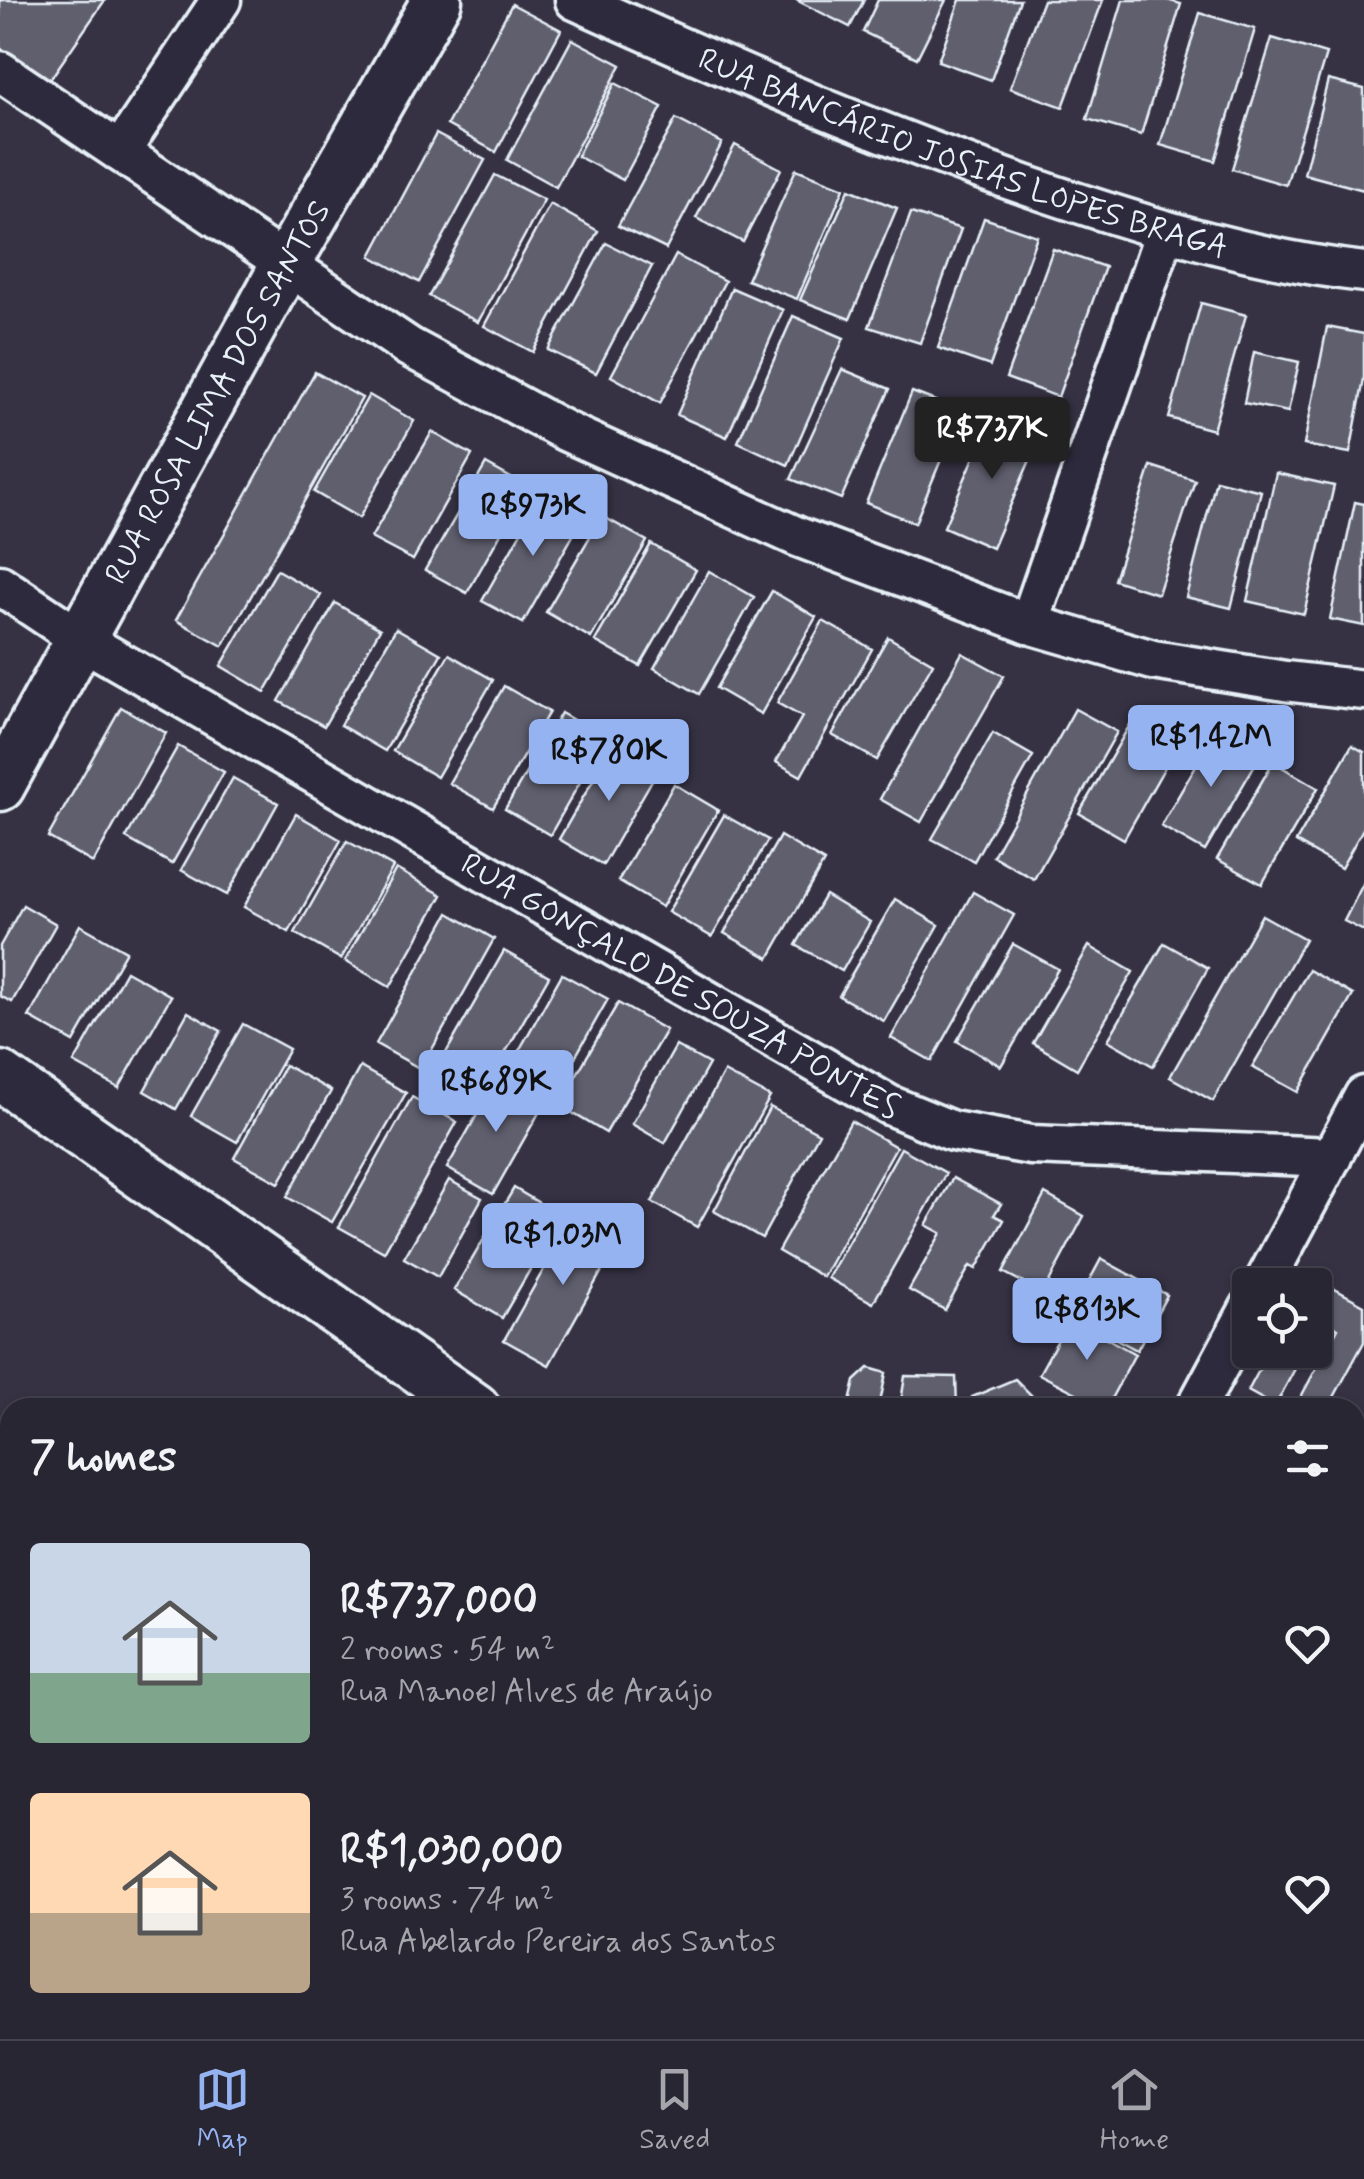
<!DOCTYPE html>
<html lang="en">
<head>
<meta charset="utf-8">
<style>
  :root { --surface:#282633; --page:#34323f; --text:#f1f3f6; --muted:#a5a5ac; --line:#44434e; --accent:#95b2f1 }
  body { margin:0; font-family:Mynerve,sans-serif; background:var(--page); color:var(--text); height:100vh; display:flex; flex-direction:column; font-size:38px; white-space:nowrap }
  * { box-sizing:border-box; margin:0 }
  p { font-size:32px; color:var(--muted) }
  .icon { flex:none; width:55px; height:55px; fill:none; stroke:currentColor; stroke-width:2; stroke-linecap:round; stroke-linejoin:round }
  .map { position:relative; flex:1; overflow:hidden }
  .drawer { position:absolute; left:0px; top:1398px; width:1365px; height:642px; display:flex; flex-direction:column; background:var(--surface); border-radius:30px 30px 0 0; box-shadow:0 2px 8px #0004,0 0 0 2px var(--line) }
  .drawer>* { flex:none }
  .controls { position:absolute; left:1232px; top:1268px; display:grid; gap:20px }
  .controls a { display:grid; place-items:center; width:100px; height:100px; border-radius:10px; background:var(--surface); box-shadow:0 2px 8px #0004,0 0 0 2px var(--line); font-size:50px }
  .price { position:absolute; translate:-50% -85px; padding:0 22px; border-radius:10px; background:var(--accent); color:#111; font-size:32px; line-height:65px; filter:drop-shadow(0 2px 5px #0008) }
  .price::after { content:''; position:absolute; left:50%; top:60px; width:30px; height:22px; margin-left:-15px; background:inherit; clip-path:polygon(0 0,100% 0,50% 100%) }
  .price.active { background:#222; color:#fff }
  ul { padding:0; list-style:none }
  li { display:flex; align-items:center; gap:30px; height:250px; padding:0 30px }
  li span { display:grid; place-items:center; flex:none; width:280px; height:200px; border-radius:10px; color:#555 }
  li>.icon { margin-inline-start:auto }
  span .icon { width:120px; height:120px; fill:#fffc; stroke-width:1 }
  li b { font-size:42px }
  h2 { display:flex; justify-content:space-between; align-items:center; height:120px; padding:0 30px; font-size:42px }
  .tab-bar { display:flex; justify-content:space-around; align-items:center; height:140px; border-top:2px solid var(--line); background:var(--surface); font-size:28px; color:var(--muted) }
  .tab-bar a { display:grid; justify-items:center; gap:5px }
  .tab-bar .active { color:var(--accent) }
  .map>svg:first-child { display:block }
</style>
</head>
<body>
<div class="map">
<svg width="1364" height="2039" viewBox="0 0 1364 2039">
  <rect width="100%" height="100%" fill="#363244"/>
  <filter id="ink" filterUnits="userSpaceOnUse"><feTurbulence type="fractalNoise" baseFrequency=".01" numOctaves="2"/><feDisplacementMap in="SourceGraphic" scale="20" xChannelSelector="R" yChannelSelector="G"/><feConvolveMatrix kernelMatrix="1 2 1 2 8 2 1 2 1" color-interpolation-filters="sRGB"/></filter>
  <g filter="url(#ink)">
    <g fill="#4d4b5c" stroke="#9a9eaa" stroke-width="2.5">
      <path d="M0 1558 10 1565V1856L0 1846Z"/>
      <path d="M257 2030H599L605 2039H269Z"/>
    </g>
    <g fill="#605e6e" stroke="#e8f1f8" stroke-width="2.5">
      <path d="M0 0H105L49 81 0 48Z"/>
      <path d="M796 0H864L850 27Z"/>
      <path d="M878 0H946L917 58 863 32Z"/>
      <path d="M960 0H1020L991 80 938 61Z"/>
      <path d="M1043 0H1103L1063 107 1010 88Z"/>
      <path d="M1123 0H1167L1181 4 1141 135 1087 119Z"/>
      <path d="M512 4 561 30 496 152 447 125Z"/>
      <path d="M1200 13 1255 29 1215 161 1160 145Z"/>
      <path d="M1272 38 1326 54 1286 185 1232 169Z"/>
      <path d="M572 39 621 65 556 187 507 160Z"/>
      <path d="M1328 80 1364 89V190L1304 174Z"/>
      <path d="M615 83 662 107 623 180 577 156Z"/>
      <path d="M676 119 722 143 666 249 618 226Z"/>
      <path d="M436 134 485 160 419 282 371 256Z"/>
      <path d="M735 145 781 169 743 242 696 218Z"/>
      <path d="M796 169 844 188 797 299 747 280Z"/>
      <path d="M495 175 544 200 478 322 429 296Z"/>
      <path d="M849 189 897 208 850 319 800 300Z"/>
      <path d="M550 204 598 231 533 352 484 326Z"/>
      <path d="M911 213 961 229 920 343 869 327Z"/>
      <path d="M984 218 1037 236 990 366 938 348Z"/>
      <path d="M606 243 652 266 596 373 548 350Z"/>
      <path d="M1053 249 1105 267 1058 397 1006 378Z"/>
      <path d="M676 255 725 281 660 403 611 376Z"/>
      <path d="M732 288 783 310 727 437 677 415Z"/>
      <path d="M1201 303 1246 315 1213 430 1169 418Z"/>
      <path d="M793 316 844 338 788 465 738 442Z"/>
      <path d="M1327 327 1364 334V379L1350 453 1304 445Z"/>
      <path d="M1254 352 1299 362 1288 412 1244 403Z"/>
      <path d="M842 369 890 389 841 499 791 479Z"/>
      <path d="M315 372 362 398 223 646 176 620Z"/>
      <path d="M912 392 961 411 915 523 866 503Z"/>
      <path d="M369 395 414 421 359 518 314 492Z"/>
      <path d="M992 416 1040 437 992 548 944 527Z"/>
      <path d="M432 432 472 455 413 560 371 538Z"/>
      <path d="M486 464 527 487 467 593 425 570Z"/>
      <path d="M1151 466 1195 480 1158 594 1114 580Z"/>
      <path d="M1276 473 1334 486 1304 614 1247 601Z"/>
      <path d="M1216 480 1261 491 1231 608 1186 597Z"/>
      <path d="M542 495 583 518 523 623 482 601Z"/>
      <path d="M1355 502 1364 504V626L1330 619Z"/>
      <path d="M602 516 647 541 591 638 546 612Z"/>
      <path d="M651 544 696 570 640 666 595 641Z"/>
      <path d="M277 570 321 595 265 692 221 666Z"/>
      <path d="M709 571 754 597 699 694 654 668Z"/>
      <path d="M772 591 816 617 761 714 716 688Z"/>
      <path d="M335 603 380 629 324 726 279 701Z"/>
      <path d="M823 621 872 649 801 776 776 762 802 717 777 703Z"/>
      <path d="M396 628 441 654 385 751 340 725Z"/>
      <path d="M888 637 933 663 877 760 832 735Z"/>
      <path d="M962 653 1004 676 921 822 880 799Z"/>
      <path d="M449 654 493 680 437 777 393 751Z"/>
      <path d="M504 686 549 712 493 808 449 783Z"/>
      <path d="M121 707 166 733 93 863 48 837Z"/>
      <path d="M1075 709 1117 732 1034 879 993 856Z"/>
      <path d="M561 713 605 738 550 835 505 809Z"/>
      <path d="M1135 716 1179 742 1124 839 1079 813Z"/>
      <path d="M1217 729 1261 754 1205 851 1161 826Z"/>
      <path d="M993 733 1033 756 974 861 932 839Z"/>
      <path d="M615 742 659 768 603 865 559 839Z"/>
      <path d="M1352 745 1364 752V827L1341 868 1296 842Z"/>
      <path d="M178 746 224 772 172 864 126 838Z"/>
      <path d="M1273 762 1318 788 1262 884 1217 859Z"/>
      <path d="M233 778 278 803 227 895 181 870Z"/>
      <path d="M674 784 718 810 662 907 618 881Z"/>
      <path d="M296 814 341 840 289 932 244 907Z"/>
      <path d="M724 815 768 840 712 937 668 912Z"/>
      <path d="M780 836 824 862 769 958 724 933Z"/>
      <path d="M347 841 393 867 341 959 295 933Z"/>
      <path d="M396 869 442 895 390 987 345 961Z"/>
      <path d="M1364 882V931L1344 921Z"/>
      <path d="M973 892 1014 915 932 1061 891 1038Z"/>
      <path d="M825 895 870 922 842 971 796 945Z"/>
      <path d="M895 899 939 925 884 1021 839 996Z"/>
      <path d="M23 905 56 924 12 1002 0 996V946Z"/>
      <path d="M449 913 494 939 421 1069 376 1044Z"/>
      <path d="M1262 915 1305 939 1213 1101 1170 1077Z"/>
      <path d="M80 925 126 951 74 1042 29 1017Z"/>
      <path d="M1164 943 1208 968 1153 1066 1108 1040Z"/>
      <path d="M1013 944 1058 969 1001 1066 957 1041Z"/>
      <path d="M1089 946 1133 972 1077 1069 1033 1043Z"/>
      <path d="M504 951 549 976 475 1106 430 1081Z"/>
      <path d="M1309 970 1353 995 1298 1092 1252 1067Z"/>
      <path d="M126 971 171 996 119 1088 74 1063Z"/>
      <path d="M562 974 608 999 556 1091 511 1065Z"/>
      <path d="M618 1003 666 1030 606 1133 559 1105Z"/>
      <path d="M188 1012 221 1031 176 1109 144 1091Z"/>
      <path d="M243 1024 289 1049 237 1142 191 1116Z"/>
      <path d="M676 1046 709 1064 665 1143 632 1124Z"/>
      <path d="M285 1065 331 1091 279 1183 234 1158Z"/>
      <path d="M360 1067 406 1093 332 1222 287 1197Z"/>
      <path d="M724 1072 770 1097 697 1227 652 1202Z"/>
      <path d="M499 1076 545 1102 493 1194 447 1168Z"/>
      <path d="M412 1097 457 1122 384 1252 339 1227Z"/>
      <path d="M770 1107 819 1133 762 1238 714 1211Z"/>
      <path d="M851 1121 896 1147 823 1277 778 1251Z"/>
      <path d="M901 1148 946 1173 873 1303 828 1278Z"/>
      <path d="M953 1178 1001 1204 994 1215 1004 1220 976 1269 970 1266 945 1310 909 1290 941 1233 926 1225Z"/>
      <path d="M449 1180 482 1198 438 1277 404 1258Z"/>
      <path d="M514 1188 561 1216 502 1318 454 1290Z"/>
      <path d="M1045 1194 1084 1216 1043 1293 1003 1272Z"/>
      <path d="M577 1210 622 1235 549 1365 504 1340Z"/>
      <path d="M1101 1259 1167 1295 1137 1350 1071 1315Z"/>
      <path d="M1311 1276 1364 1305V1342L1328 1408H1295L1338 1328 1322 1319 1315 1332V1285H1306Z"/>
      <path d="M1070 1318 1135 1354 1106 1408 1039 1374Z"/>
      <path d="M1270 1350H1305L1275 1406 1248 1391Z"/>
      <path d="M869 1368 886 1373 879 1408H842L844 1402H850L855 1381Z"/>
      <path d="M905 1376 956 1377 957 1408H900Z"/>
      <path d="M1015 1379 1044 1408H972V1397Z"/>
      <path d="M1358 1560 1364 1565V1654L1355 1668V1564Z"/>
      <path d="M1364 1671V1723L1355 1718V1685Z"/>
      <path d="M1355 1811 1364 1816V1866L1355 1880Z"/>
      <path d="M982 2030H1019L1037 2039H978Z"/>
      <path d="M1239 2030H1295L1288 2039H1232Z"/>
      <path d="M1298 2030H1345L1338 2039H1292Z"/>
    </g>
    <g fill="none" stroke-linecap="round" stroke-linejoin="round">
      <defs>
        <g id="minor">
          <path id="s1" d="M575 0C732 71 890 140 1054 195 1155 229 1258 260 1364 272"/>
          <path d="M0 71 409 347 565 431 798 537 1029 624 1153 660 1285 681 1364 690"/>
          <path d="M120 152 221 0"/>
          <path id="s2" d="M0 585 82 640 889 1105 952 1131 1031 1145 1332 1157"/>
          <path d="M1029 624 1165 232"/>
          <path d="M1263 1285 1364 1096"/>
          <path d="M1196 1408 1250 1308"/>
          <path d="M1355 1521 1364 1527"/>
          <path d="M0 1558 10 1565"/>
          <path d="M0 1846 10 1856"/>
          <path d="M20 2030 36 2039"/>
          <path d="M257 2030 269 2039"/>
          <path d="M599 2030 605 2039"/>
          <path d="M961 2039 965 2030"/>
        </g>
        <g id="major">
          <path id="s3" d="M0 786 285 266 437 0"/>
          <path d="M0 1076 475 1408"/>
          <path d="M1355 1983 1364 1989"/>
        </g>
      </defs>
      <use href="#minor" stroke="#e8f1f8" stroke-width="45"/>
      <use href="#major" stroke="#e8f1f8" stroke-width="55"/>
      <use href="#minor" stroke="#2f2a3d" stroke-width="38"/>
      <use href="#major" stroke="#2f2a3d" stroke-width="48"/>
    </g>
  </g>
  <g text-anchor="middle" stroke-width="10" stroke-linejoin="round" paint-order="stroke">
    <g font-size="32" fill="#e8f1f8" stroke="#2f2a3d">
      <text dy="11" stroke="none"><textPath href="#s1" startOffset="418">RUA BANCÁRIO JOSIAS LOPES BRAGA</textPath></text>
      <text dy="11" stroke="none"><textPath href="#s3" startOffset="450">RUA ROSA LIMA DOS SANTOS</textPath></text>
      <text dy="11" stroke="none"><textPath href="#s2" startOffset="790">RUA GONÇALO DE SOUZA PONTES</textPath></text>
    </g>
  </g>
</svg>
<div class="controls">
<a><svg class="icon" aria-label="locate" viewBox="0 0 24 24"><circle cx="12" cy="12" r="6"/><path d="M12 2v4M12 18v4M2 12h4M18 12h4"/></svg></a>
</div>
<b class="price active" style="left:992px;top:482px">R$737K</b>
<b class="price" style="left:533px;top:559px">R$973K</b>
<b class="price" style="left:1211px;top:790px">R$1.42M</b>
<b class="price" style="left:609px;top:804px">R$780K</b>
<b class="price" style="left:496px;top:1135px">R$689K</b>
<b class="price" style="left:563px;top:1288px">R$1.03M</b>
<b class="price" style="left:1087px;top:1363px">R$813K</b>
<section class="drawer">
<h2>7 homes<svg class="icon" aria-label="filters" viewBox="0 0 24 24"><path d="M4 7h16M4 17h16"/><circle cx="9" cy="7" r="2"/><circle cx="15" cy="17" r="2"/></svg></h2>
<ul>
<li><span style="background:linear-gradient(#c9d6e8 65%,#7fa58c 0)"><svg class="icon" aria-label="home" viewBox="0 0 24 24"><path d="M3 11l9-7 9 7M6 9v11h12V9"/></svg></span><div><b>R$737,000</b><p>2 rooms · 54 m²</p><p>Rua Manoel Alves de Araújo</p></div><svg class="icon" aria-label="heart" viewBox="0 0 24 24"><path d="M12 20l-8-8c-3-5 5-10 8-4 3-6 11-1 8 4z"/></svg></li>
<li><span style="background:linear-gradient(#ffd9b3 60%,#b9a48a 0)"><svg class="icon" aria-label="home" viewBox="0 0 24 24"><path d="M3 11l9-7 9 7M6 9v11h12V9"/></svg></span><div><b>R$1,030,000</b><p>3 rooms · 74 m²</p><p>Rua Abelardo Pereira dos Santos</p></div><svg class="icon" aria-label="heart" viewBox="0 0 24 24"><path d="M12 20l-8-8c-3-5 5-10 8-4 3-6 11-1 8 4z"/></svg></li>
</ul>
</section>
</div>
<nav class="tab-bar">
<a class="active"><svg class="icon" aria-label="map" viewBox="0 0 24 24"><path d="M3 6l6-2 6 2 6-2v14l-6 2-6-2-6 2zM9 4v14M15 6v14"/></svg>Map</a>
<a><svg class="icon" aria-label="saved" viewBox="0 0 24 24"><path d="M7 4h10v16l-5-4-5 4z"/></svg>Saved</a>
<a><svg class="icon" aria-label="home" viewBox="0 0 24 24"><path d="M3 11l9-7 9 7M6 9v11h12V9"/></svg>Home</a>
</nav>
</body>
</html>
